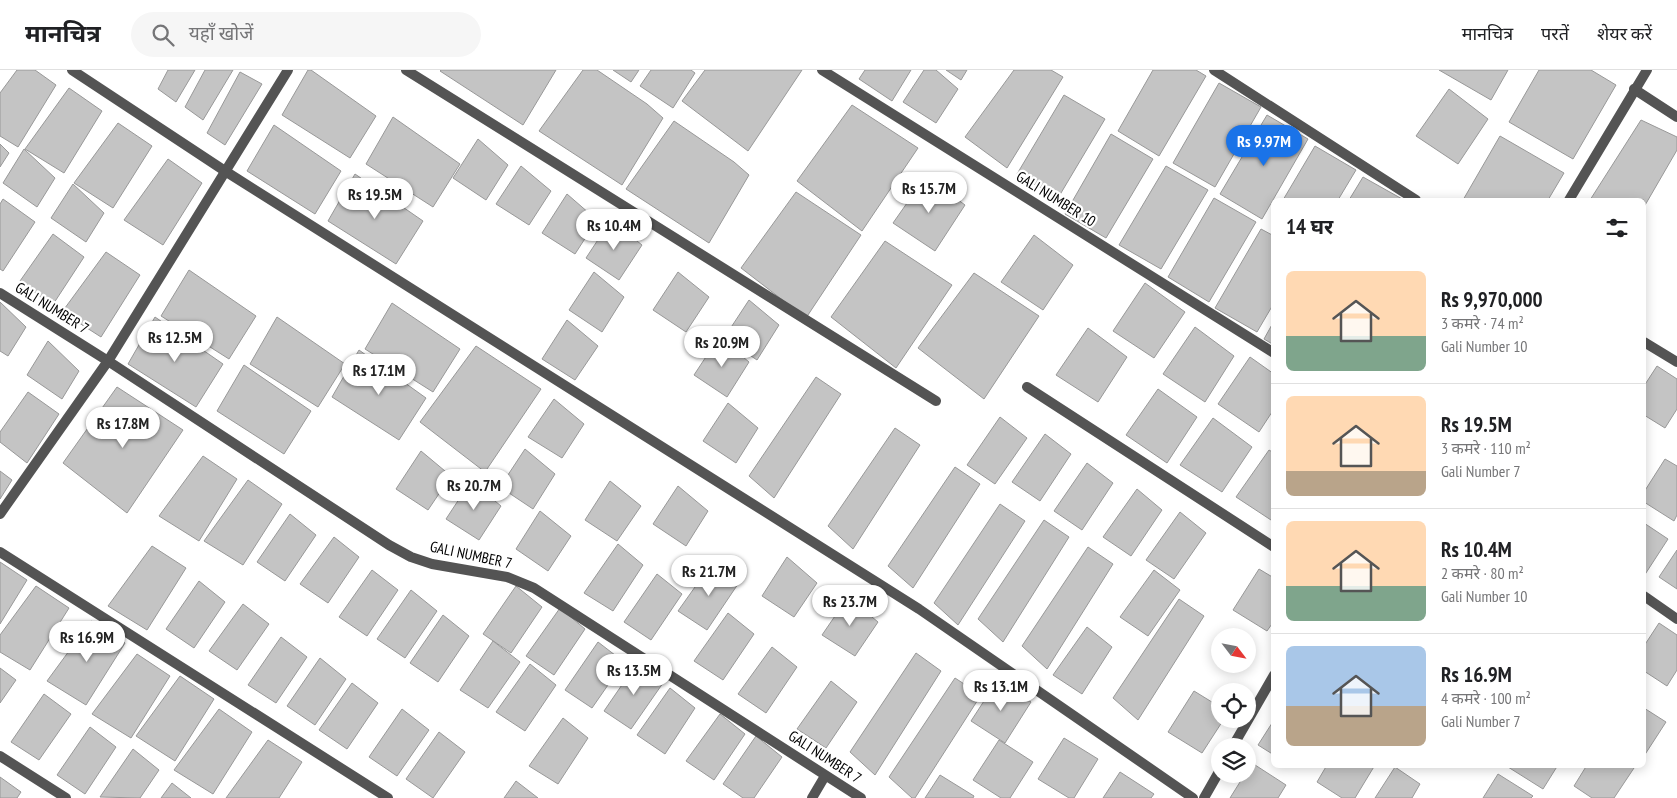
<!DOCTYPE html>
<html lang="hi">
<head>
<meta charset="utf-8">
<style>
  :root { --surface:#fff; --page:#f6f6f6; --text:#202124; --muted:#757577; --line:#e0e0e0; --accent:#1a73e8 }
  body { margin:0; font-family:"PT Sans Narrow","Noto Sans Devanagari",sans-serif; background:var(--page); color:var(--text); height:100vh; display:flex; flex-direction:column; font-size:19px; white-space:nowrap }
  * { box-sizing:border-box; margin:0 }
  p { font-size:16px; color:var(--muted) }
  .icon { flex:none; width:28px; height:28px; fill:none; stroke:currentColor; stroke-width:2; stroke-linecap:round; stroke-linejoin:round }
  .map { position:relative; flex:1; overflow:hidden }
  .side { position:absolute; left:1271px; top:128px; width:375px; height:570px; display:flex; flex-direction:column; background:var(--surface); border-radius:8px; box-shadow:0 2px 12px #0003 }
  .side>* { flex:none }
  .needle { width:32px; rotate:122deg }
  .controls { position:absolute; left:1211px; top:558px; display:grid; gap:10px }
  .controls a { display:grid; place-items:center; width:45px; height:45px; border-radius:50%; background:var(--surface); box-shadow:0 2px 12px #0003; font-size:25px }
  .price { position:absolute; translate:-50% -42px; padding:0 11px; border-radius:18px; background:#fff; color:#222; font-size:16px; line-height:32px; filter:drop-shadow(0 1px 2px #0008) }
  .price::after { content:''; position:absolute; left:50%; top:30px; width:15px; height:11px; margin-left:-8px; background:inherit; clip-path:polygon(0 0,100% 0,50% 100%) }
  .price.selected { background:var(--accent); color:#fff }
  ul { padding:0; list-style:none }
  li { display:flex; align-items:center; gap:15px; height:125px; padding:0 15px }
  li+li { border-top:1px solid var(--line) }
  li span { display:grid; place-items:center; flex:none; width:140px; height:100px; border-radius:8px; color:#555 }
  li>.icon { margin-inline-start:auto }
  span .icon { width:60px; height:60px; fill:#fffc; stroke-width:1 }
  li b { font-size:21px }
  h2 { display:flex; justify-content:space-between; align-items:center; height:60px; padding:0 15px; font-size:21px }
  header { display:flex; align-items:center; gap:30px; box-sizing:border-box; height:70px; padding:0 25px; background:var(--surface); border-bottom:1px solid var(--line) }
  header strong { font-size:24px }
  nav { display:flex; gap:28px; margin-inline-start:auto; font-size:18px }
  .search { width:350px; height:45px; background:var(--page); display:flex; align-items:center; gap:12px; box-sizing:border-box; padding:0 18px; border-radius:28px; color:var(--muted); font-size:19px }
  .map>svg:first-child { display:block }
</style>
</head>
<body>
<header>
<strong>मानचित्र</strong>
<div class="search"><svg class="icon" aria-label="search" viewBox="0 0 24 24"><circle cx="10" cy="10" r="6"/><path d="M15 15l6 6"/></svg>यहाँ खोजें</div>
<nav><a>मानचित्र</a><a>परतें</a><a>शेयर करें</a></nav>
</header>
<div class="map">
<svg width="1677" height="728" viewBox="0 0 1677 728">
  <rect width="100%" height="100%" fill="#fff"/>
  <g fill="#c4c4c4" stroke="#989898">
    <path d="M17 0H35L56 15 18 77 0 66V23Z"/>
    <path d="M168 0H195L176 32 158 19Z"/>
    <path d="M205 0H233L203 50 185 37Z"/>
    <path d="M308 0H311L376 46 350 88 282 45Z"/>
    <path d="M441 0H556L523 55 440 1Z"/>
    <path d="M583 0H597L647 34 663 48 622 115 539 61Z"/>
    <path d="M613 0H639L631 12Z"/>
    <path d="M651 0H691L695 3 673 38 640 16Z"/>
    <path d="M705 0H802L748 81 682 31Z"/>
    <path d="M865 0H911L892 31 859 9Z"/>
    <path d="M924 0H936L958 19 936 53 903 32Z"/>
    <path d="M946 0H967L961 10Z"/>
    <path d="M1014 0H1051L1063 7 1007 98 965 67Z"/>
    <path d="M1153 0H1196L1206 6 1159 86 1118 61Z"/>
    <path d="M1439 0H1508L1491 30Z"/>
    <path d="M1539 0H1591L1616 15 1573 89 1509 52Z"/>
    <path d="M240 2 262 14 225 75 207 63Z"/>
    <path d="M1219 13 1261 37 1215 117 1173 93Z"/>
    <path d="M69 18 102 41 64 103 25 79Z"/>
    <path d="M1449 19 1488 49 1458 94 1416 66Z"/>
    <path d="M1064 25 1105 49 1058 128 1017 104Z"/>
    <path d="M852 35 918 78 862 161 797 111Z"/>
    <path d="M1267 45 1308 69 1262 149 1220 124Z"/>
    <path d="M393 47 460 94 433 137 366 94Z"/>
    <path d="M1641 50 1677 67V80L1644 137V130H1590Z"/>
    <path d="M674 51 734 92 749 105 709 173 626 119Z"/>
    <path d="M118 53 152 76 113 138 74 113Z"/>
    <path d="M274 55 341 101 315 144 247 101Z"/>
    <path d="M1111 64 1153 89 1106 168 1065 144Z"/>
    <path d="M1500 66 1564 103 1548 130H1463Z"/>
    <path d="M478 69 508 95 486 130 453 108Z"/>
    <path d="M0 74 9 83 0 97Z"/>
    <path d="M1315 76 1356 100 1338 130H1283Z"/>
    <path d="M24 79 55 108 37 137 3 113Z"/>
    <path d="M168 89 202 113 163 175 124 150Z"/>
    <path d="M521 96 551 121 529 155 496 134Z"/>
    <path d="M1166 96 1208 120 1161 199 1119 175Z"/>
    <path d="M355 104 423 151 396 194 328 151Z"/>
    <path d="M926 106 965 135 935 181 893 153Z"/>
    <path d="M1363 107 1404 130H1349Z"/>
    <path d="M73 114 104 143 86 172 51 148Z"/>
    <path d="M796 122 861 165 806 248 741 198Z"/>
    <path d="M567 124 597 150 575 184 542 163Z"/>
    <path d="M1214 128 1256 152 1209 232 1168 207Z"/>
    <path d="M3 129 35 152 3 201 0 199V134Z"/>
    <path d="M611 150 642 175 619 210 586 188Z"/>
    <path d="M1261 159 1274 166V233L1257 262 1215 238Z"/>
    <path d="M53 164 84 187 52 236 20 211Z"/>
    <path d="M1034 165 1073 195 1043 240 1001 212Z"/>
    <path d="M885 171 952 215 896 298 831 247Z"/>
    <path d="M106 182 140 205 101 267 62 242Z"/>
    <path d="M189 200 256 246 229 289 161 246Z"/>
    <path d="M594 202 624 227 602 262 569 240Z"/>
    <path d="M678 202 709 227 686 262 653 240Z"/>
    <path d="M974 203 1039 246 984 329 918 278Z"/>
    <path d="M1145 213 1185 242 1154 288 1113 261Z"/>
    <path d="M749 230 779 255 757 290 724 268Z"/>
    <path d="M0 232 26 257 8 286 0 281Z"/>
    <path d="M392 233 460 279 433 322 365 279Z"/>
    <path d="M155 247 223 294 196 337 128 294Z"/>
    <path d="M277 247 345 294 318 337 250 294Z"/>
    <path d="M567 250 598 276 575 310 542 289Z"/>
    <path d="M1274 251V275L1264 269Z"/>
    <path d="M1195 257 1234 286 1205 332 1163 304Z"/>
    <path d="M1088 258 1127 287 1098 332 1056 305Z"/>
    <path d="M719 267 749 292 727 327 694 305Z"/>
    <path d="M48 271 79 301 62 329 27 305Z"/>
    <path d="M476 276 541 319 485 402 420 352Z"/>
    <path d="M359 280 426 328 399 370 332 327Z"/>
    <path d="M1250 287 1274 304V339L1259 362 1218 334Z"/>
    <path d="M244 295 311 341 284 384 217 341Z"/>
    <path d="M1657 296 1677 309V339L1665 358 1644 345V316Z"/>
    <path d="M816 307 841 324 774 428 749 406Z"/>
    <path d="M117 317 183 360 127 443 63 393Z"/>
    <path d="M1158 319 1197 347 1167 393 1126 365Z"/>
    <path d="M28 322 59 344 27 393 0 372V362Z"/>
    <path d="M554 329 584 354 562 388 528 367Z"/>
    <path d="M728 333 758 358 736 393 703 371Z"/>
    <path d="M1000 347 1027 368 995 414 967 395Z"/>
    <path d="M1213 348 1252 377 1222 422 1180 395Z"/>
    <path d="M895 358 920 375 853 479 828 456Z"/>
    <path d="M1045 364 1071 384 1040 431 1012 412Z"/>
    <path d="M525 379 555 404 533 439 500 417Z"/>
    <path d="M1269 380 1274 383V452L1236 427Z"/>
    <path d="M421 381 451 406 428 440 396 419Z"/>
    <path d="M203 386 237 409 199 471 159 446Z"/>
    <path d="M1665 389 1677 396V445L1674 451 1644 432V422Z"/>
    <path d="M1087 393 1113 413 1082 460 1054 441Z"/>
    <path d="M955 397 980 414 913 518 888 496Z"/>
    <path d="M0 401 12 410 0 429Z"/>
    <path d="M248 410 282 434 243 495 204 471Z"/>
    <path d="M471 411 501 436 479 470 446 449Z"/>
    <path d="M610 411 641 436 617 471 585 450Z"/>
    <path d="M678 416 708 441 686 476 653 454Z"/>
    <path d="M1137 419 1162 440 1131 486 1103 467Z"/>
    <path d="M1000 434 1025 451 958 555 934 533Z"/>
    <path d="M540 441 571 466 548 501 516 479Z"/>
    <path d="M1180 442 1206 463 1174 509 1146 490Z"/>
    <path d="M290 444 316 465 285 511 257 492Z"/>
    <path d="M1044 450 1069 467 1003 572 978 549Z"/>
    <path d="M1644 453 1668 469 1644 506Z"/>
    <path d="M334 467 359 487 328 533 300 514Z"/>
    <path d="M618 474 643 495 613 541 584 523Z"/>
    <path d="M152 476 186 498 147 560 108 536Z"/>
    <path d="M1088 477 1113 494 1047 599 1022 576Z"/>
    <path d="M1677 480V519L1659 507Z"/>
    <path d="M787 487 817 513 794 547 762 526Z"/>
    <path d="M0 492 27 510 0 554Z"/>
    <path d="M712 493 738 514 707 560 678 541Z"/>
    <path d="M1259 499 1274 508V551L1267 561 1233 540Z"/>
    <path d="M372 500 398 520 367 566 339 547Z"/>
    <path d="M1154 500 1180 520 1148 566 1120 547Z"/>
    <path d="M657 504 682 524 651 570 624 552Z"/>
    <path d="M199 511 225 532 194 578 166 559Z"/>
    <path d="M36 516 69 538 30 600 0 582V565Z"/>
    <path d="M516 516 542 537 511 583 483 564Z"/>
    <path d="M411 520 437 541 405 588 377 569Z"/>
    <path d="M848 527 878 552 855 586 822 565Z"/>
    <path d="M1179 529 1204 546 1138 650 1113 628Z"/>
    <path d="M243 534 269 554 237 600 209 581Z"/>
    <path d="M560 538 585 559 554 605 526 586Z"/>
    <path d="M728 543 754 564 723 610 694 591Z"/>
    <path d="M443 545 469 566 438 612 410 593Z"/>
    <path d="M91 551 125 573 86 635 47 611Z"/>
    <path d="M1659 553 1677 565V600L1667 616 1644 601V576Z"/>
    <path d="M1087 557 1112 577 1082 624 1053 605Z"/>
    <path d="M281 567 307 587 276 633 248 615Z"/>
    <path d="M493 571 520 592 488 638 460 620Z"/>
    <path d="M598 572 624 592 592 638 565 620Z"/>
    <path d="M772 577 797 597 766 643 738 624Z"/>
    <path d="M916 583 941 601 875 705 850 682Z"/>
    <path d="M137 584 170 606 131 668 92 644Z"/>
    <path d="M320 588 346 609 315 655 287 636Z"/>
    <path d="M637 593 663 613 631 659 604 641Z"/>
    <path d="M530 594 556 615 525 661 496 642Z"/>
    <path d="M0 598 16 610 0 633Z"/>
    <path d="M180 606 214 629 175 691 136 666Z"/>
    <path d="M955 608 981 625 915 728H912L889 707Z"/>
    <path d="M831 611 857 632 826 678 797 659Z"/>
    <path d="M997 611 1031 632 1005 673 971 651Z"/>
    <path d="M352 613 378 633 347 679 319 660Z"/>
    <path d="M670 618 695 638 665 684 637 665Z"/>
    <path d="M1194 621 1220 637V649H1224L1202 683 1168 662Z"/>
    <path d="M44 624 71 644 39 690 11 672Z"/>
    <path d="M1644 638 1666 652 1644 686Z"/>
    <path d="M219 639 252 662 213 724 174 700Z"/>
    <path d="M402 639 429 660 397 706 369 687Z"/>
    <path d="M720 644 745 664 714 710 686 691Z"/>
    <path d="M563 648 588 668 558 714 529 696Z"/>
    <path d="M1274 650V685L1258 675Z"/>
    <path d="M90 657 116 677 85 724 57 705Z"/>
    <path d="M439 662 465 682 433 728 406 709Z"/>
    <path d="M756 666 782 687 754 728H743L723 714Z"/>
    <path d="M1064 668 1098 689 1074 728H1069L1038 709Z"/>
    <path d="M268 670 302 692 279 728H226Z"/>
    <path d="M999 670 1033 692 1010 728H1001L973 710Z"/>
    <path d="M133 679 159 700 140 728 100 727Z"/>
    <path d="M1252 693 1286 715 1278 728H1230L1245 704H1248V700Z"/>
    <path d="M1327 695H1375L1355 728H1342L1317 712Z"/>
    <path d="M1510 695H1558L1543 719 1508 697Z"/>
    <path d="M1587 695H1630L1634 698 1614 728H1592L1574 716Z"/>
    <path d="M1395 697 1420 714 1412 728H1375Z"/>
    <path d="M1120 702 1154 724 1151 728H1103Z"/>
    <path d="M1498 704 1533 726 1531 728H1483Z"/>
    <path d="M940 705 974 726 973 728H925Z"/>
    <path d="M0 707 21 722 17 728H0Z"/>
    <path d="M516 711 538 728H504Z"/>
    <path d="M172 713 191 728H161Z"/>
  </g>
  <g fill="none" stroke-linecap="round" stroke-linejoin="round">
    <g stroke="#545454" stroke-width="10">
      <path d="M72 0 225 101 919 539 1193 728"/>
      <path d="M406 0 936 331"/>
      <path d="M822 0 1274 283"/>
      <path d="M1214 0 1416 130"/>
      <path d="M1634 19 1677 47"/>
      <path d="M1569 130 1647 0"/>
      <path d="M0 223 108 291 389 475 411 487 432 494 507 507 534 518 861 728"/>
      <path d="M1644 272 1677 292"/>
      <path d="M1027 317 1274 477"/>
      <path d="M0 444 108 291 288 0"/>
      <path d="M0 482 388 728"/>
      <path d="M1644 526 1677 549"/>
      <path d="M1233 676 1274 605"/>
      <path d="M0 686 66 728"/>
      <path d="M812 728 825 706"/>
      <path d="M1204 728 1220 700"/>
    </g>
  </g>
  <g text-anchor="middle" stroke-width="4.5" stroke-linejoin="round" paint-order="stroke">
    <g font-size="15" fill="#000" stroke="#fff">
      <text transform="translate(1056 129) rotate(32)" y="5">GALI NUMBER 10</text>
      <text transform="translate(52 238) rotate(32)" y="5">GALI NUMBER 7</text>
      <text transform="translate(471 485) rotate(12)" y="5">GALI NUMBER 7</text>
      <text transform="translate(825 687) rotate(33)" y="5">GALI NUMBER 7</text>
    </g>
  </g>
</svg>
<div class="controls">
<a><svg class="needle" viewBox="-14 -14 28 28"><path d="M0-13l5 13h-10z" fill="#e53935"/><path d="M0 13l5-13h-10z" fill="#757577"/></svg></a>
<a><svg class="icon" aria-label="locate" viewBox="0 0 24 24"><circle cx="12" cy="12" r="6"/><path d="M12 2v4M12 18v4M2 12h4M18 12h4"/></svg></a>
<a><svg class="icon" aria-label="layers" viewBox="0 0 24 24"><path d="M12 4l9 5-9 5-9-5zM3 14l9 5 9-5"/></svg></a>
</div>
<b class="price selected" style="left:1264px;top:97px">Rs 9.97M</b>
<b class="price" style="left:929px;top:144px">Rs 15.7M</b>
<b class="price" style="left:375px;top:150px">Rs 19.5M</b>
<b class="price" style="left:614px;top:181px">Rs 10.4M</b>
<b class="price" style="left:175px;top:293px">Rs 12.5M</b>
<b class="price" style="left:722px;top:298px">Rs 20.9M</b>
<b class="price" style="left:379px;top:326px">Rs 17.1M</b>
<b class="price" style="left:123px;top:379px">Rs 17.8M</b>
<b class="price" style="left:474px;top:441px">Rs 20.7M</b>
<b class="price" style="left:709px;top:527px">Rs 21.7M</b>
<b class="price" style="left:850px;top:557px">Rs 23.7M</b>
<b class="price" style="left:87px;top:593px">Rs 16.9M</b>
<b class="price" style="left:634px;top:626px">Rs 13.5M</b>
<b class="price" style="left:1001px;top:642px">Rs 13.1M</b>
<section class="side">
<h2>14 घर<svg class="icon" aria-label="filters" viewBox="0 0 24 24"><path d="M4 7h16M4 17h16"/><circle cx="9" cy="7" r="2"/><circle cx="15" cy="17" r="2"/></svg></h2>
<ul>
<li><span style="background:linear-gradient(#ffd9b3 65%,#7fa58c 0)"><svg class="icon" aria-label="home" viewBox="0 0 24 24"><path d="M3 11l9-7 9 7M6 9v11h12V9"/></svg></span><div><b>Rs 9,970,000</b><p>3 कमरे · 74 m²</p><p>Gali Number 10</p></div></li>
<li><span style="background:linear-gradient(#ffd9b3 75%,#b9a48a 0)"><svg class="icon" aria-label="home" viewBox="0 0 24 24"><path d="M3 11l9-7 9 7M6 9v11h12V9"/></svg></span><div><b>Rs 19.5M</b><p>3 कमरे · 110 m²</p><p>Gali Number 7</p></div></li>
<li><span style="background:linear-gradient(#ffd9b3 65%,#7fa58c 0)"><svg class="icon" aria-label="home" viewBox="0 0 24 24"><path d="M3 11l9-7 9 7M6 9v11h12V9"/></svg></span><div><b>Rs 10.4M</b><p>2 कमरे · 80 m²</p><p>Gali Number 10</p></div></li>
<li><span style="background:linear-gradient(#a9c7e8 60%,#b9a48a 0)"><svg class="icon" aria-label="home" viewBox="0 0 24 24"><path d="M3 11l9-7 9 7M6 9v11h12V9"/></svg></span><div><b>Rs 16.9M</b><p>4 कमरे · 100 m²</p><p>Gali Number 7</p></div></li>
</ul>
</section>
</div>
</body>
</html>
